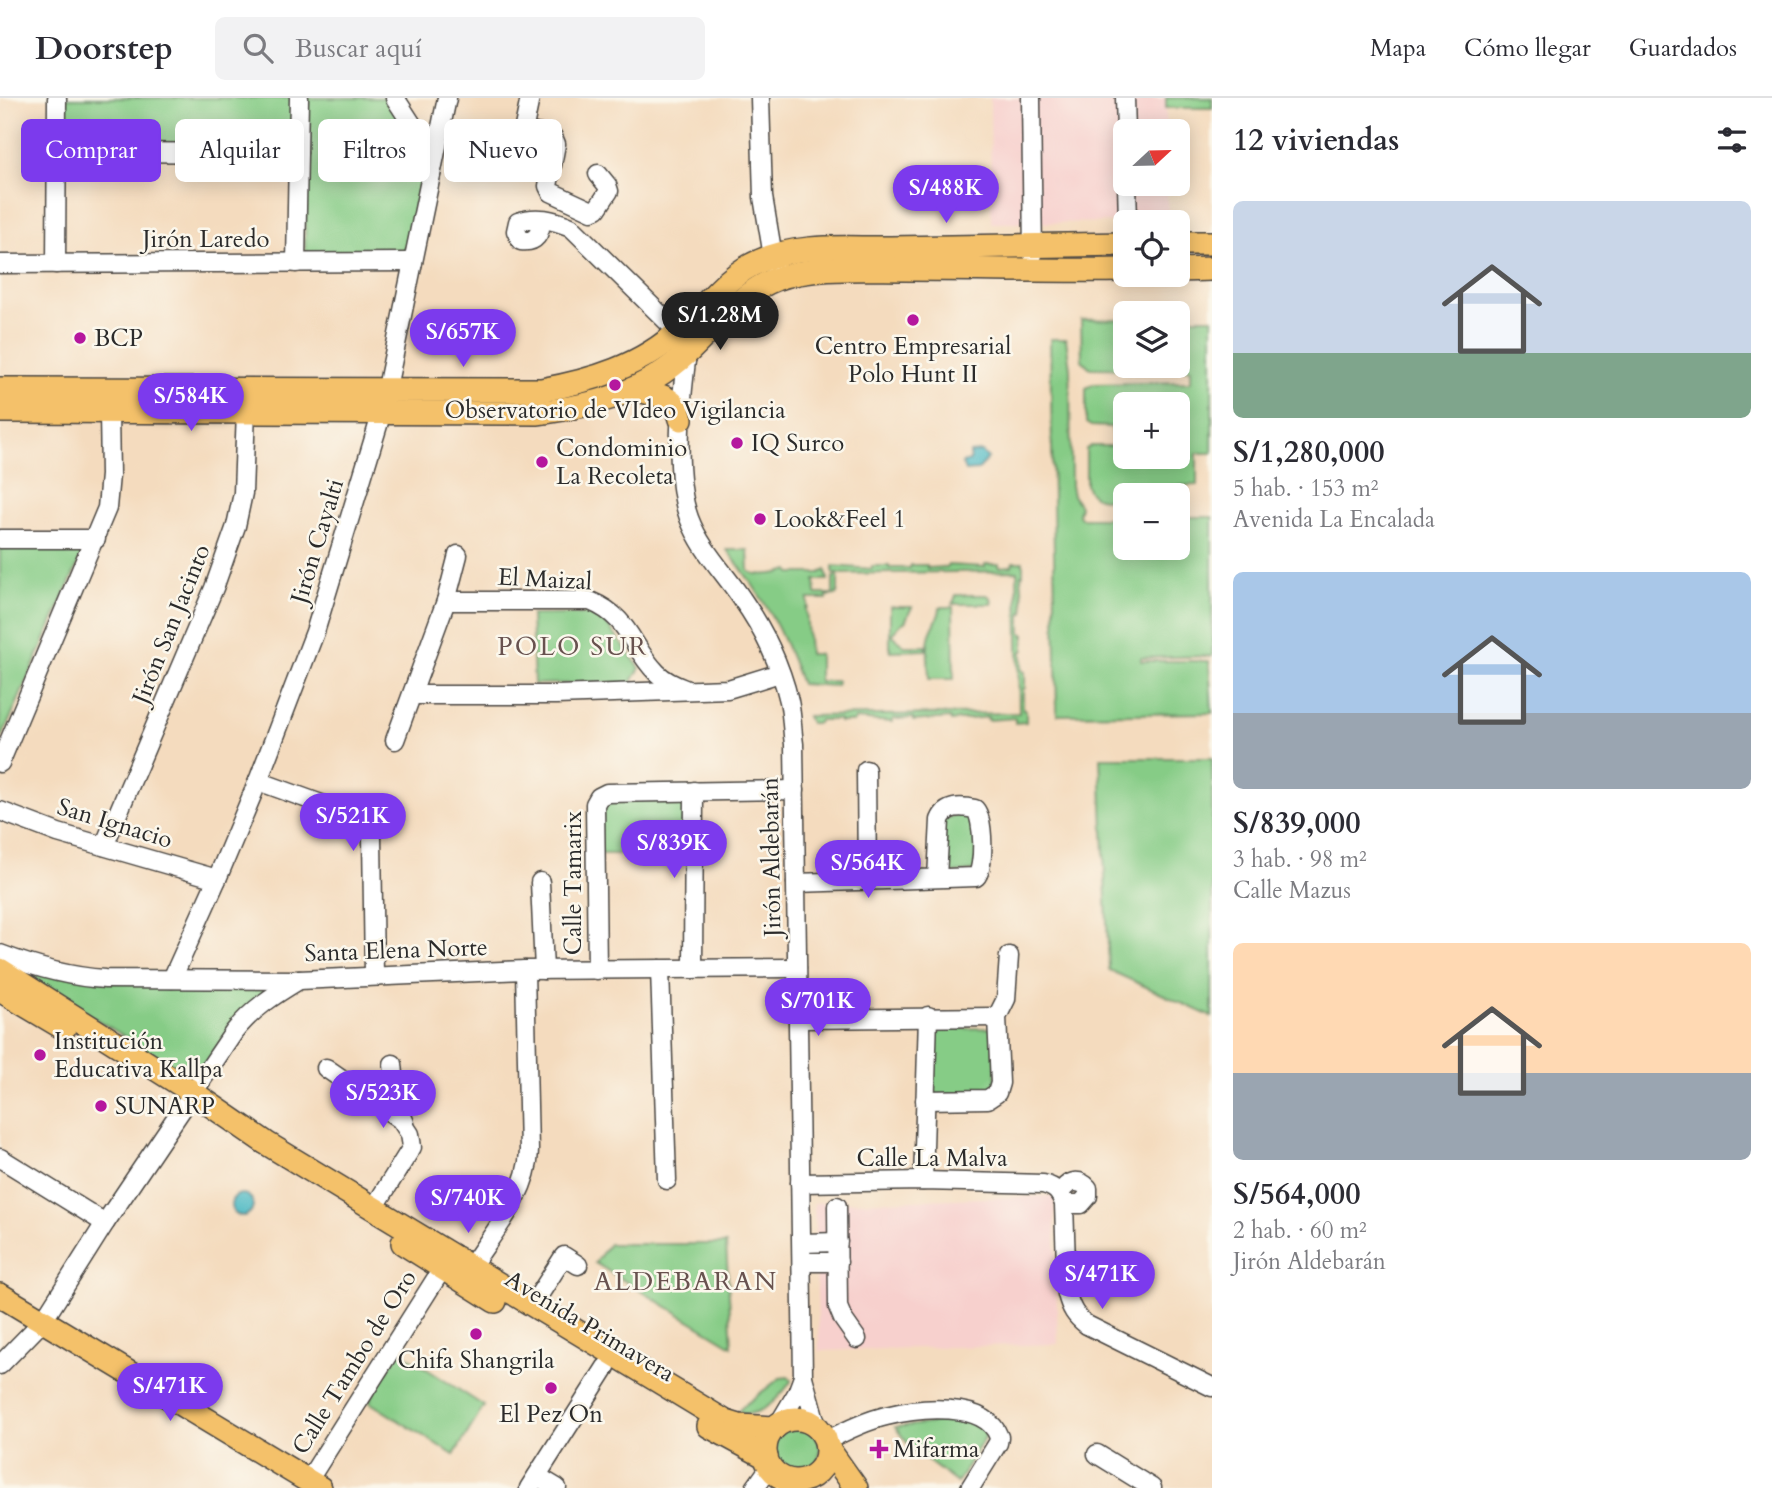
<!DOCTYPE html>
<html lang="es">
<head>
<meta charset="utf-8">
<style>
  :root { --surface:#fff; --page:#f2f2f3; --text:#2b2b33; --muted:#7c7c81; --line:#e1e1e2; --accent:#7c3aed }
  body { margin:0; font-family:Cardo,serif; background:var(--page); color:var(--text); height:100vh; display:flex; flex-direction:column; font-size:26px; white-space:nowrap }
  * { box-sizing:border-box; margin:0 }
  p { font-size:23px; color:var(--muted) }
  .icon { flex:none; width:38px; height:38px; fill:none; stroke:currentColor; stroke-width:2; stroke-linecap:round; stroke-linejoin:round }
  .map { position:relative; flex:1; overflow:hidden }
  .side { display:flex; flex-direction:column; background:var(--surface); width:560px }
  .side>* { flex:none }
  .banner { position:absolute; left:21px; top:21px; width:665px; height:63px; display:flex; gap:14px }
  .needle { width:46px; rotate:68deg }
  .fabs { position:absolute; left:1113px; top:21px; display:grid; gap:14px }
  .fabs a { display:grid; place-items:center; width:77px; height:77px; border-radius:10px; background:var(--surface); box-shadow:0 4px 18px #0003; font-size:35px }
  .price { position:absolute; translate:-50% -60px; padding:0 16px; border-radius:24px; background:var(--accent); color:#fff; font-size:23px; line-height:46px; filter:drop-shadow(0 2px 4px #0008) }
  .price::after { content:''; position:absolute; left:50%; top:42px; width:21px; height:16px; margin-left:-10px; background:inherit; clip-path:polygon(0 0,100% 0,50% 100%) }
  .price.current { background:#222; color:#fff }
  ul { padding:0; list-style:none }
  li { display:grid; align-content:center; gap:14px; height:371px; padding:0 21px }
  li span { display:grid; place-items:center; height:217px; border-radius:10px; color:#555 }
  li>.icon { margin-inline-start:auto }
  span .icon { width:126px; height:126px; fill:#fffc; stroke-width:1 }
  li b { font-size:30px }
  h2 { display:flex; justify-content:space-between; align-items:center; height:84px; padding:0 21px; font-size:30px }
  .chip { padding:0 24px; border-radius:10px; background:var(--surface); box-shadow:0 4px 18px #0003; font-size:24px; line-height:63px }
  .chip.current { background:var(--accent); color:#fff }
  header { display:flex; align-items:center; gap:42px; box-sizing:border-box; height:98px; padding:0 35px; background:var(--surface); border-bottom:2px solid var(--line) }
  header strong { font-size:33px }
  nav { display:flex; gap:38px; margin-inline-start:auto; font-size:24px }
  .search { width:490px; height:63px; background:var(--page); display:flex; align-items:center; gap:18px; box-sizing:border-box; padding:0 24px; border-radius:10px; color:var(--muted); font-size:26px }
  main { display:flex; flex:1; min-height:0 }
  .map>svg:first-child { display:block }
</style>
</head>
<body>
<header>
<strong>Doorstep</strong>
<div class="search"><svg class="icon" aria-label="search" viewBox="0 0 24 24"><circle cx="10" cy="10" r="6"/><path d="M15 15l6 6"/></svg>Buscar aquí</div>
<nav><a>Mapa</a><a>Cómo llegar</a><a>Guardados</a></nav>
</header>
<main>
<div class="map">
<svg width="1212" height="1390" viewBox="0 0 1212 1390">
  <rect width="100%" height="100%" fill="#fbf7ec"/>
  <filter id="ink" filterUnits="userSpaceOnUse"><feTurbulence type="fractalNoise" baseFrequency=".0143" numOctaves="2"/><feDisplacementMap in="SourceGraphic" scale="14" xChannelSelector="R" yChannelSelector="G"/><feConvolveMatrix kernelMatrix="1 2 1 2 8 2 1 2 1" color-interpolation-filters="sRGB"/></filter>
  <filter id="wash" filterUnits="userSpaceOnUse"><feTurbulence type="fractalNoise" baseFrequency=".00686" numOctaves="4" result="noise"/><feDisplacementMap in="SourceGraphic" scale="28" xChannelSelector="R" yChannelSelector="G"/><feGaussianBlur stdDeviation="1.57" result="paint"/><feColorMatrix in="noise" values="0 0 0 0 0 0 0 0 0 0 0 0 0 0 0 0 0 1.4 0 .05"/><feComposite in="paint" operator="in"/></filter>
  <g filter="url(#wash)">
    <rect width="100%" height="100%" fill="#f4dbbe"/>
    <g fill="#f7d0cd">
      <path d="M990 0H1166V33H1125V86H1167L1168 124 991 125Z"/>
      <path d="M1054 1098 1058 1246 819 1253 814 1105Z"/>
    </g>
    <g fill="#86cc86" stroke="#587c58" stroke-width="2" fill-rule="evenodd">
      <path d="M65 0H294L292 46 74 50 65 41Z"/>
      <path d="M306 0H389L412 36 423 79 405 157 309 160 305 151Z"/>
      <rect x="1166" y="0" width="46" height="10"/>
      <path d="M1178 220H1212V355H1197V387L1170 388V397H1125V400C1109 401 1092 405 1086 387V351L1091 348H1112V329L1091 328 1086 325V290L1094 286 1191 284V271L1090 270 1082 262 1081 222 1125 221V268H1178ZM1125 306H1178V359H1125Z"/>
      <path d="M1050 241H1066L1070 270 1071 388 1073 397 1080 408 1078 417 1081 420H1125V450H1178V419H1212V558L1141 560V563H1209L1212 615 1057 617Z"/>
      <path d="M0 450H85L0 644Z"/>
      <path d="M727 452H748L749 473C757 479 779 476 789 472L791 475H820L826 472 828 482H815L816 496H833V479L838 478V493L836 497 827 498V501H808V509L806 510 809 556H819V583H837L836 588 801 586C781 530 764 499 727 452Z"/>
      <path d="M1013 464H1023V477H1021L1024 515H1021V535L1024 536V552L1022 553V573L1025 574V590L1023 591V611L1026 612V624L1015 625V620L988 622V619L951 623 950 620 913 623V620L893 621 892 624 855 621 854 624H839V622H819L818 625H810L807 618 1019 615 1017 473 833 476V468L872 471V468H889V470H910V467H927V470L947 469 948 467 985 469V466H999V469L1012 468Z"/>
      <path d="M956 497H987L991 500 992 506H953Z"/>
      <path d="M890 509H912L905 524 902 525 892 536 904 548H926V552L890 553Z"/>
      <path d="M940 509H953L954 581H929C929 568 926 553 929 540 931 529 940 521 940 509Z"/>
      <path d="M599 516 640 570 631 585 534 586 531 517Z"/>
      <path d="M1100 660H1212V919L1109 872Z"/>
      <path d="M694 693 693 756H595L599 699Z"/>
      <path d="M975 711 980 772 937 777 939 722Z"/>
      <path d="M28 875 284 885 195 981 28 880 26 876Z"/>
      <path d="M995 930 996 996 929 997 928 931Z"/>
      <path d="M609 1146H726L732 1248 595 1165Z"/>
      <path d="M399 1253 484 1308 454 1357 369 1304Z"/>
      <path d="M788 1279 791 1282 790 1285C779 1300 760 1320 739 1315L741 1310 780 1280Z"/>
      <path d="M970 1321 988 1334 957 1385 912 1351 895 1329Z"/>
      <circle cx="796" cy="1352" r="24"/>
    </g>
    <g fill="#4ab8c3" stroke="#3a7277" stroke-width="2">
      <path d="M982 354 988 360 978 372 965 373 962 365 970 363V355Z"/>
      <circle cx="242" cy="1107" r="11"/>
    </g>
  </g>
  <g filter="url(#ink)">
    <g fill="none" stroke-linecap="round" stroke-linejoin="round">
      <defs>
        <g id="minor">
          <path d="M395 0 415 31 431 76"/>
          <path d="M530 0 524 29 526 33 553 39 556 46 548 88 551 94 592 113 597 111 609 93 607 87 598 76"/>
          <path d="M760 0 763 99 775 170"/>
          <path d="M1031 0 1033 157"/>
          <path d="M1125 0 1126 33"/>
          <path d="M58 54 298 55"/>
          <path d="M1127 86 1128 124"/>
          <path d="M541 121C541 136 536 145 521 143L516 133 518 124C536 117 554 122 571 129L678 234"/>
          <path d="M296 165 299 0"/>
          <path d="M0 166 413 164"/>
          <path d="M56 166 57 0"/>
          <path d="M687 255C681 302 673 376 689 420 701 452 724 474 742 501 763 530 781 568 789 603 792 617 792 632 794 646L803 1279 817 1329"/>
          <path d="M0 441H96"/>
          <path d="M446 503H590C631 520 630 548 657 575 665 583 674 587 685 591"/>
          <path d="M412 597H556L728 591 780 575"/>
          <path d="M395 642 446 503 458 457"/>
          <path d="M0 665 107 410 110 377 109 314"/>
          <path d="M866 672 867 782"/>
          <path d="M258 683 360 720 368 728 372 740 374 877"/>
          <path d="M0 713 58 735 217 781"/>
          <path d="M104 748 214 490 236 428 243 395 246 312"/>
          <path d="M540 784 544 872"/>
          <path d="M796 785 976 779C985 770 984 721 975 711 961 708 946 707 940 722L937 780"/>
          <path d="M0 856C34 869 68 879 105 881L299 882 525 872 797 870"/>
          <path d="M660 871 667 1082"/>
          <path d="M693 871 694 693"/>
          <path d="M597 872 595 706 599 699 607 695 795 692"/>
          <path d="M172 881 217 781 258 683 315 534 382 314 447 0"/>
          <path d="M798 921 997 919"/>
          <path d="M393 966 397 1006 405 1025"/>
          <path d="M326 970 400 1021 410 1036 412 1049 374 1110"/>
          <path d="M925 1002 988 1001 997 995 1000 985 997 919 1006 901 1009 858"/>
          <path d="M0 1060 105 1125"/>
          <path d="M923 1083 928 918"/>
          <path d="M800 1085 923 1083 1043 1086C1055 1089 1060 1094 1064 1106L1067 1196C1071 1211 1075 1218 1087 1227L1212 1289"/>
          <path d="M1060 1096C1066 1084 1078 1079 1088 1090V1098L1081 1106H1064"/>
          <path d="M837 1108 838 1209 843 1221 857 1241"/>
          <path d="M802 1145 838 1144"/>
          <path d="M802 1164H838"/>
          <path d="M471 1169C493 1134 528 1096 529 1053L525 872"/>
          <path d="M532 1208 564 1158 578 1167"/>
          <path d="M0 1267 43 1223 105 1125 234 934C252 911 274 897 299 882"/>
          <path d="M778 1327 797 1295 803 1279"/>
          <path d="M826 1343C845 1333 865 1323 886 1318 917 1310 986 1302 999 1339L998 1345 970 1390"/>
          <path d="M1097 1356 1152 1390"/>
          <path d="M537 1378 557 1390"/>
          <path d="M308 1383 442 1171"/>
          <path d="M529 1390 606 1269"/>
          <path d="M755 1390 770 1369"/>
          <path d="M785 1390 790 1383"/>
        </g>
        <g id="major">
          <path d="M1178 145H1212"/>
          <path d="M1178 172 1212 171"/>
          <path d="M0 291 541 292C591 283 642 268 680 232 706 208 726 177 760 163 799 145 849 151 891 150 969 148 1047 147 1125 146"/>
          <path d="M633 291C655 297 675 296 681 321"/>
          <path d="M0 313 537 315C594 308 644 295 687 255 715 229 740 195 776 181 812 168 864 171 903 171 977 171 1051 173 1125 172"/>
          <path d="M0 872 183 988 266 1045 726 1324 739 1328 774 1330"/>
          <path d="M0 892 64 930"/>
          <path d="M403 1145 495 1203"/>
          <path d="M0 1197 320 1390"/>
          <circle cx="796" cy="1352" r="31"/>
          <path d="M709 1328 766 1359"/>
          <path d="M827 1349 856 1390"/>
        </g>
      </defs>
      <use href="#minor" stroke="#494541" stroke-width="21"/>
      <use href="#major" stroke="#494541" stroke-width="26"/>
      <use href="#minor" stroke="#fff" stroke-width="18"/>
      <use href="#major" stroke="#f4c16b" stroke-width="23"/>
    </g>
  </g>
  <g fill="#b5179e" stroke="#fbf7ec" stroke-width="2.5">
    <circle cx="913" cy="222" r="7"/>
    <circle cx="80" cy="240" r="7"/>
    <circle cx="615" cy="287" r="7"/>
    <circle cx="737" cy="345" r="7"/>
    <circle cx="542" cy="364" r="7"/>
    <circle cx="760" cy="421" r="7"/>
    <circle cx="40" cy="957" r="7"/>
    <circle cx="101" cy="1008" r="7"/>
    <circle cx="476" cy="1236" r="7"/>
    <circle cx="551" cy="1290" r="7"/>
    <path d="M875.5 1340.5h7v7h7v7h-7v7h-7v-7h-7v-7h7z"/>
  </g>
  <g text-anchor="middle" stroke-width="5" stroke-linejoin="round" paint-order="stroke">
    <g font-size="24" fill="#2b2b2b" stroke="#fbf7ec">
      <text x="206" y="149">Jirón Laredo</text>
      <text transform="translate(317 443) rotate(-73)" y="8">Jirón Cayalti</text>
      <text transform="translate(545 481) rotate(3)" y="8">El Maizal</text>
      <text transform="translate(171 526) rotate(-68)" y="8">Jirón San Jacinto</text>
      <text transform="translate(115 725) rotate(17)" y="8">San Ignacio</text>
      <text transform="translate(771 759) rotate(-91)" y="8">Jirón Aldebarán</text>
      <text transform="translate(573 785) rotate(-90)" y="8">Calle Tamarix</text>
      <text transform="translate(396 852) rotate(-2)" y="8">Santa Elena Norte</text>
      <text x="932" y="1068">Calle La Malva</text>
      <text transform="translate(590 1228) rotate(31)" y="8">Avenida Primavera</text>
      <text transform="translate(354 1264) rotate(-58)" y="8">Calle Tambo de Oro</text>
    </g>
    <g font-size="24" fill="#2b2b2b" stroke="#fbf7ec" text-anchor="start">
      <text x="94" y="248">BCP</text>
      <text x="913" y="256" text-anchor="middle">Centro Empresarial<tspan x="913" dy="28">Polo Hunt II</tspan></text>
      <text x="615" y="320" text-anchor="middle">Observatorio de VIdeo Vigilancia</text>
      <text x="751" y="353">IQ Surco</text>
      <text x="556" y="358">Condominio<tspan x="556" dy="28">La Recoleta</tspan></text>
      <text x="774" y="429">Look&amp;Feel 1</text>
      <text x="54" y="951">Institución<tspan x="54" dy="28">Educativa Kallpa</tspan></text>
      <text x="115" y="1016">SUNARP</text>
      <text x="476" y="1270" text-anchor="middle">Chifa Shangrila</text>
      <text x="551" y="1324" text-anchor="middle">El Pez On</text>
      <text x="893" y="1359">Mifarma</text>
    </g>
    <g font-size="26" letter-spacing="2" fill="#68524f" stroke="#fbf7ec">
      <text x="573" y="557">POLO SUR</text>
      <text x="686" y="1192">ALDEBARAN</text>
    </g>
  </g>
</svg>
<div class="fabs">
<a><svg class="needle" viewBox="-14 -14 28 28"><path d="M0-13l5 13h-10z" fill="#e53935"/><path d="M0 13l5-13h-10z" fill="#7c7c81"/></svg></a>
<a><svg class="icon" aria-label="locate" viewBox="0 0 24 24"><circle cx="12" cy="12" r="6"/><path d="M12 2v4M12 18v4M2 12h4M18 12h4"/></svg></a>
<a><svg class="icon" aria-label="layers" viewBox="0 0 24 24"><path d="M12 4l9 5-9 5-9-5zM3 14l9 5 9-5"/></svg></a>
<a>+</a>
<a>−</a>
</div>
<b class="price" style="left:946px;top:127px">S/488K</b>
<b class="price current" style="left:720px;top:254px">S/1.28M</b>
<b class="price" style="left:463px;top:271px">S/657K</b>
<b class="price" style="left:191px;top:335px">S/584K</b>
<b class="price" style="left:353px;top:755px">S/521K</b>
<b class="price" style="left:674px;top:782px">S/839K</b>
<b class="price" style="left:868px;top:802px">S/564K</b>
<b class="price" style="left:818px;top:940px">S/701K</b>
<b class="price" style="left:383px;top:1032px">S/523K</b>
<b class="price" style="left:468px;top:1137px">S/740K</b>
<b class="price" style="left:1102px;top:1213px">S/471K</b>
<b class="price" style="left:170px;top:1325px">S/471K</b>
<div class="banner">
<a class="chip current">Comprar</a>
<a class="chip">Alquilar</a>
<a class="chip">Filtros</a>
<a class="chip">Nuevo</a>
</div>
</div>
<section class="side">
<h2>12 viviendas<svg class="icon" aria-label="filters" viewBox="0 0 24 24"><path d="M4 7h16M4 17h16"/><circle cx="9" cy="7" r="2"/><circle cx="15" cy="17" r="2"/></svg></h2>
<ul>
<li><span style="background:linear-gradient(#c9d6e8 70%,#7fa58c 0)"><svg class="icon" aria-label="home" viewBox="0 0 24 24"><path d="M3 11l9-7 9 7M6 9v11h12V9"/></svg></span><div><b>S/1,280,000</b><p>5 hab. · 153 m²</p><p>Avenida La Encalada</p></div></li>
<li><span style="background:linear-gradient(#a9c7e8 65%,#9aa5b1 0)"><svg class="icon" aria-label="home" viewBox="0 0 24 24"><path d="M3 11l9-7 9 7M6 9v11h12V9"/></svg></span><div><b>S/839,000</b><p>3 hab. · 98 m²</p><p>Calle Mazus</p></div></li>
<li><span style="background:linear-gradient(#ffd9b3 60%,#9aa5b1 0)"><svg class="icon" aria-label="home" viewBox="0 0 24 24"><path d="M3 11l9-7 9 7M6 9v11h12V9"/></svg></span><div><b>S/564,000</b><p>2 hab. · 60 m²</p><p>Jirón Aldebarán</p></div></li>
</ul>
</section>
</main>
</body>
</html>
